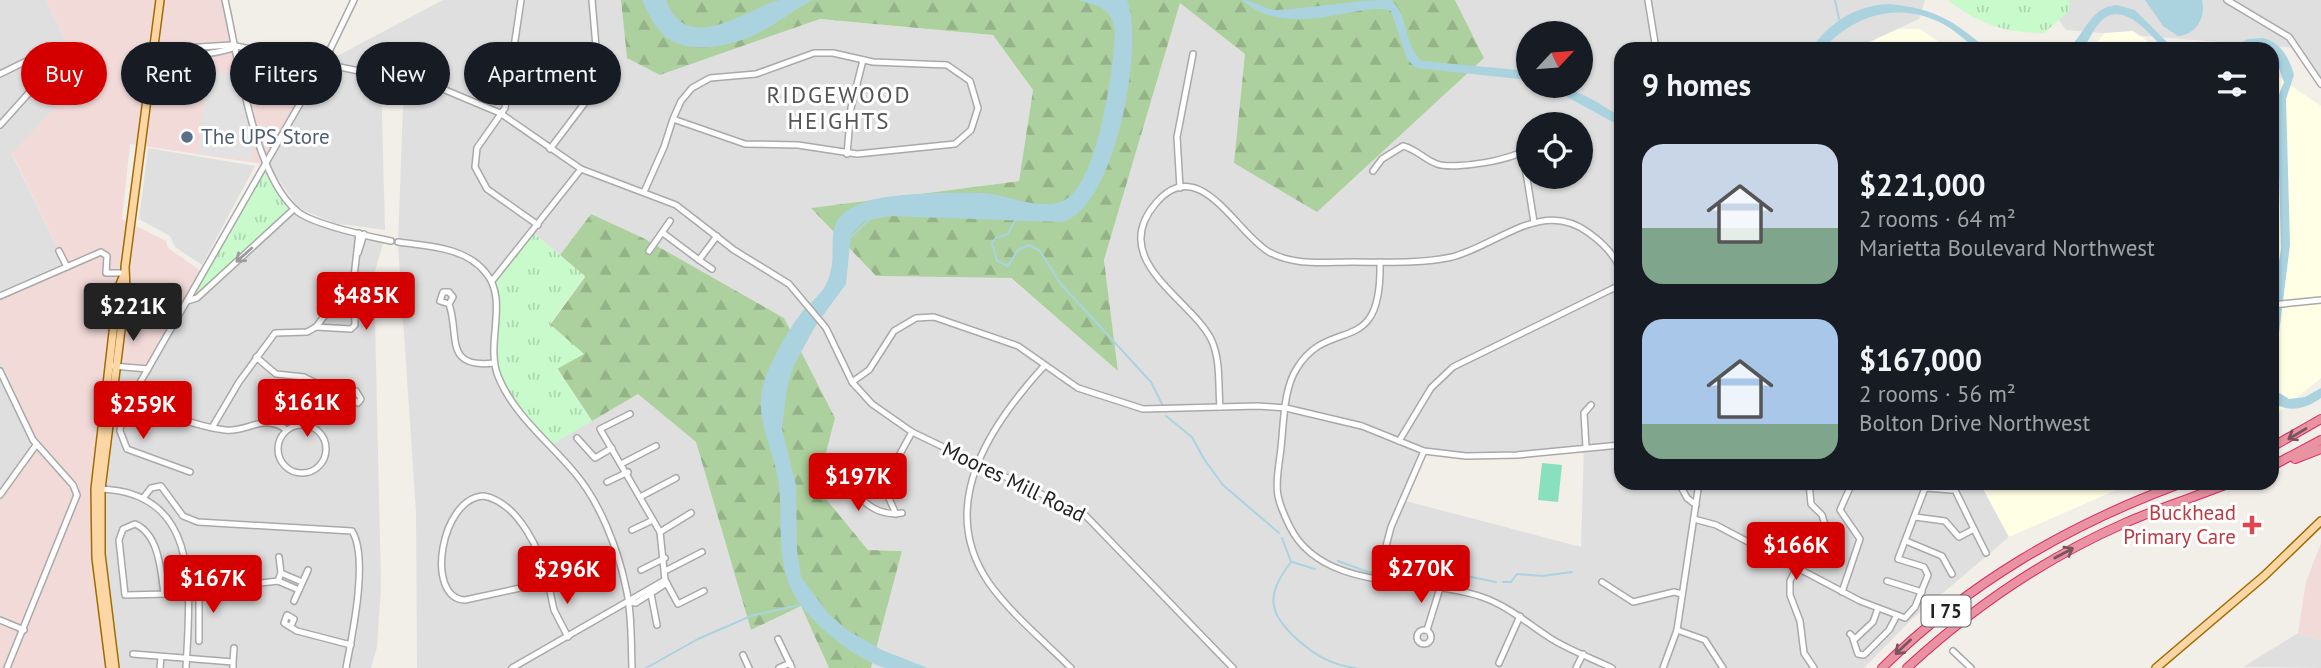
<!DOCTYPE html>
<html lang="en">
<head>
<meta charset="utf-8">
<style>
  :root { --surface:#171b24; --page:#20242c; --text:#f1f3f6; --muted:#9ea1a6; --accent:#d40000 }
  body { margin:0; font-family:"PT Sans",sans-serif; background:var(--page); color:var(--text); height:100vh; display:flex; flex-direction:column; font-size:26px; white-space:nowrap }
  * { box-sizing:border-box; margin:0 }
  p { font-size:23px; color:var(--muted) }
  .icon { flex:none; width:38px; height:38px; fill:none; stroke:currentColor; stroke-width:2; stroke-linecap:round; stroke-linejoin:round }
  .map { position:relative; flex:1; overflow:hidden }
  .panel { position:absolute; left:1614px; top:42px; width:665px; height:448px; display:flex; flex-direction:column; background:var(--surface); border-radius:21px; box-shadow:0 2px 5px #0004 }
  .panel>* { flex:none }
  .top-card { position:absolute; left:21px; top:42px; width:665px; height:63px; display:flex; gap:14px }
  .needle { width:46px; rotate:64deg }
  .controls { position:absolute; left:1516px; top:21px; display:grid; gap:14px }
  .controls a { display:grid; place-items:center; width:77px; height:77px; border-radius:50%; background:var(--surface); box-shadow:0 2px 5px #0004; font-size:35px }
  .price { position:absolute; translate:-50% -60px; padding:0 16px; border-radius:7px; background:var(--accent); color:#fff; font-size:23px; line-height:46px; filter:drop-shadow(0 2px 4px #0008) }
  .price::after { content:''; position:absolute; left:50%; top:42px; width:21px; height:16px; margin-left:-10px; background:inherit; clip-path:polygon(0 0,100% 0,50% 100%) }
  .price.current { background:#222; color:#fff }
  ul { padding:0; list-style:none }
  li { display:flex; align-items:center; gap:21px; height:175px; padding:0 28px }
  li span { display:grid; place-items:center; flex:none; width:196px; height:140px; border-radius:21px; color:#555 }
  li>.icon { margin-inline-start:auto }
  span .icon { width:84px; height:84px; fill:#fffc; stroke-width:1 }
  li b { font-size:30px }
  h2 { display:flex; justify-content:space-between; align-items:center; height:84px; padding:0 28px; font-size:30px }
  .tag { padding:0 24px; border-radius:32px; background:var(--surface); box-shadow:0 2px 5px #0004; font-size:24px; line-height:63px }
  .tag.current { background:var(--accent); color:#fff }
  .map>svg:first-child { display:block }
</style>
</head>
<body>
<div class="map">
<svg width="2321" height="668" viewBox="0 0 2321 668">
  <defs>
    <pattern id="forest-firs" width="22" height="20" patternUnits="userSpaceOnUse" patternTransform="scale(1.75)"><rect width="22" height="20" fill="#add19e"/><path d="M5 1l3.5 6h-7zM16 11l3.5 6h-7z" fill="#95b388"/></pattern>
    <pattern id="park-tufts" width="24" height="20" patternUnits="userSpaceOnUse" patternTransform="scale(1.75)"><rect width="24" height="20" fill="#c8facc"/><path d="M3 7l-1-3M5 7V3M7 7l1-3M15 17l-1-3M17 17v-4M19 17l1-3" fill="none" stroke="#acd6af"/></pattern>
  </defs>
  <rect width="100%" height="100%" fill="#f2efe9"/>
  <g fill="#e0dfdf" fill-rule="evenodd">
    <path d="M0 0H46L84 78 12 154 66 265 0 295Z"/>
    <path d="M443 0H621L627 57 660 75 820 19 993 35 1033 90 1019 181 812 208 876 276 1010 278 1118 370 1104 260 1180 2 1246 54 1484 58 1455 0H1925L1919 19 1854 49H1620V483H1980L2009 537 1911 620 1864 668H871L902 551 868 550 817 488 835 418 784 318 591 215 560 255 533 233 501 275 549 446 638 393 696 442 751 630 801 606 829 668H417L416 512 398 244 404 79 322 64ZM1528 33H1580V86H1528ZM1528 124H1580V177H1528ZM1584 445 1581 547 1402 500 1424 454 1481 456Z"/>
    <path d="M2045 0H2321V81L2299 48 2066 30Z"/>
    <path d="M325 68 381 78 385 230 334 223 298 208 269 165Z"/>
    <path d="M148 148 255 166 202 265 175 247 170 236 139 219Z"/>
    <path d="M263 166 290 209 315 223 384 240 374 275 381 586 377 647 371 668H113L101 535 113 365 149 368Z"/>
    <path d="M0 360 33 432 34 443 0 490Z"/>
    <path d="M2298 633 2321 640V668L2243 667Z"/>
  </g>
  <g fill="#f2dad9">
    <path d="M46 0H221L233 51 325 68 269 165 130 144 122 219 166 241 168 248 201 271 149 368 113 365 101 535 113 668H0V490L34 443 33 432 0 360V295L66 265 12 153 84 78Z"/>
    <path d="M2321 543V640L2298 633 2306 582Z"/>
  </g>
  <g fill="#ffffe5">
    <path d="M1898 29H1920L1949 49H1855Z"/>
    <path d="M2133 31 2159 49H2090L2105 33Z"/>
    <path d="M2272 62 2277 76 2321 106V378L2272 418Z"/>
    <path d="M1980 483H2132L2009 537Z"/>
  </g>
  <g fill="url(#forest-firs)">
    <path d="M621 0H1455L1484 58 1317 212 1234 163 1245 54 1180 3 1104 260 1118 371 1011 278 876 276 811 208 1019 181 1033 90 993 35 820 19 660 75 627 58Z"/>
    <path d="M591 214 643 238 784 318 835 418 817 488 868 550 902 551 871 668H829L801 606 751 630 696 442 638 394 592 421 557 368 583 354 550 325 585 277 560 255Z"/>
  </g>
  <g fill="url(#park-tufts)">
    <path d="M1948 0H2070L2069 11 2044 33C2005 33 1978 24 1948 0Z"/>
    <path d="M265 165 294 209 190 301Z"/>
    <path d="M533 233 585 276 550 324 584 354 557 369 592 421 549 446 509 397 491 365 494 290 489 281 501 275Z"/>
  </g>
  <path fill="#88e0be" d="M1542 463 1562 465 1558 502 1538 500Z"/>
  <path fill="#e2e2e2" d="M208 68 237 76 254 148 251 160 198 153Z"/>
  <g fill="#aad3df">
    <path d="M642 0H666C688 58 745 8 780 0 789 0 803 0 813 0 796 8 782 20 766 29 740 44 692 57 666 37 655 28 648 13 642 0Z"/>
    <path d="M1078 0H1127C1145 45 1115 209 1062 222L890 216 864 221 851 234 846 284 816 325 794 365 787 388 782 429 796 485 797 551 801 577 828 613 847 630 882 650 928 668C915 668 898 668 886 668 855 660 808 621 793 593 775 558 784 516 778 479 771 439 750 414 768 371 777 351 788 330 802 312 811 302 824 292 828 280 842 244 814 217 871 200 896 193 955 192 982 193 1008 194 1046 215 1069 197 1099 173 1112 75 1115 37 1115 10 1101 6 1078 0Z"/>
    <path d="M1242 0C1255 0 1264 10 1277 10 1316 8 1351 0 1391 0 1410 16 1403 46 1422 61L1519 70 1528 73V80L1416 68 1407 59 1391 11C1363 0 1289 42 1242 0Z"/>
    <path d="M2145 0H2202C2206 17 2197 34 2178 36L2163 26Z"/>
    <path d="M1890 4C1935 9 1953 20 1987 49 1972 49 1963 37 1950 28 1905 0 1857 12 1823 49H1811C1830 22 1856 5 1890 4Z"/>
    <path d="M2117 5 2135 10 2174 49H2164C2149 33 2123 0 2101 21 2093 29 2090 40 2082 49H2068C2085 34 2090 7 2117 5Z"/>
    <path d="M2263 38C2281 42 2289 58 2294 75L2286 99 2290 245 2273 381 2278 392 2289 399 2305 397 2321 388V398C2306 409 2287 414 2272 401V304L2281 249 2277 99 2284 82 2272 49H2229L2248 39Z"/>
    <path d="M1547 86C1575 86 1596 102 1620 116V126Z"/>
  </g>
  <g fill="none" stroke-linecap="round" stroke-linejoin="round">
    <g stroke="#aad3df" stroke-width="2">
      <path d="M1835 0 1839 19"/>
      <path d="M1016 219 1008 234 996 238 992 243 997 261 1008 266 1018 250 1029 245 1040 251 1060 283 1151 382 1162 404"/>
      <path d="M851 237 870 219"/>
      <path d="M1166 416 1192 437 1204 459 1223 485 1279 533"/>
      <path d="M1282 538 1291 562C1266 594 1267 613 1298 640 1316 656 1332 665 1356 668"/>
      <path d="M1338 561 1368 572 1373 573 1374 565 1377 566"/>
      <path d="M1292 562 1315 569"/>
      <path d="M1383 568 1447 570 1454 576"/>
      <path d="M1458 580 1471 577 1496 582"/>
      <path d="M1503 582H1511L1517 574 1542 576 1572 572"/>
      <path d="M646 668 698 639 751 616 799 605"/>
    </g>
    <defs>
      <g id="minor">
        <path d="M225 0C238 56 253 176 298 212 313 224 370 237 391 241"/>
        <path d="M521 0 505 108 477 148 475 167 487 189 538 225"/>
        <path d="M1648 0 1656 49"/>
        <path d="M2227 0 2289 37 2321 84"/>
        <path d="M153 50 231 45 438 87 500 113 581 169 676 205 734 250 789 284 826 328 852 382 872 404 912 432 1085 515 1233 668"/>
        <path d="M157 52C172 61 220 53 236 47"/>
        <path d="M0 74 41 54 49 56 54 65 0 125"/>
        <path d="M550 149 587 100 598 70 592 0"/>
        <path d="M847 154 851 108 863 60"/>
        <path d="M1523 154 1534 222"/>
        <path d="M1373 171 1382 159 1403 146C1416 149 1425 160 1437 164 1453 170 1518 160 1528 147"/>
        <path d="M1180 188 1177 137 1193 54"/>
        <path d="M644 192 664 147 673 119 681 101 692 88 710 78 756 74 814 53H833L873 62 947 65 970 81 978 108 971 130 955 144 857 154 798 145 745 144 673 119"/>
        <path d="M663 233 699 260 717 236"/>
        <path d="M398 242C427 246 466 247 486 273 509 301 485 343 498 376 513 414 549 442 574 472 600 502 618 549 626 588 632 613 631 642 632 668"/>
        <path d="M59 251 67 267"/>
        <path d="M649 251 670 221"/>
        <path d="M358 253 364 234"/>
        <path d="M699 260 712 269"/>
        <path d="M1380 262C1382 361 1331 314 1297 368 1282 391 1284 429 1280 456 1275 489 1275 497 1290 527 1323 593 1421 576 1482 597 1508 606 1527 623 1550 638 1569 650 1591 658 1612 668"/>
        <path d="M492 281 581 169"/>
        <path d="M0 296 101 252 107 256 106 273H124"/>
        <path d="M187 301 197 298 294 209"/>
        <path d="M449 304 440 301 443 292H449L453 297 449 304C460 335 443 369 494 363"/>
        <path d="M2272 305 2321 300"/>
        <path d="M316 327 351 329 355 325 354 278"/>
        <path d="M256 357 276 374 304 377 328 389 341 391"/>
        <path d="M1045 365C991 424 935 505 989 583 1011 614 1044 641 1071 668"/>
        <path d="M113 366 148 369"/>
        <path d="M0 371 33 440 73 485 77 495 7 668"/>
        <path d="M852 382 869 370 894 331 916 318 934 317 1018 346 1078 388 1143 409 1258 406 1286 408 1362 426 1424 451 1466 456 1517 455 1620 445"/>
        <path d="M341 391H356L361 399 358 403Z"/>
        <path d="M133 396C161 412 193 426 225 430 248 433 263 412 287 430"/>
        <path d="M1220 407C1218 385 1221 360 1211 339 1190 298 1107 260 1156 203 1199 152 1236 233 1269 252 1294 266 1324 262 1352 262 1385 262 1419 264 1452 257 1498 245 1542 198 1589 233 1603 243 1613 253 1620 268"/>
        <path d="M630 414 600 429 660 532 665 580 678 604 704 591"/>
        <circle cx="302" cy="449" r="24"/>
        <path d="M213 426 239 382 275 333 307 332 316 327 354 277 359 233"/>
        <path d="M577 438 595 458 612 448"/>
        <path d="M1399 441 1431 388 1453 367 1620 285"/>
        <path d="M1586 447 1584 413 1591 405"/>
        <path d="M621 464 656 446"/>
        <path d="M844 469C852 494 873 518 902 513"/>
        <path d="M190 472 127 449 120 431 122 414 325 60 354 0"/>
        <path d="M607 482 628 472"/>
        <path d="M1679 483 1687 498 1696 505"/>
        <path d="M1809 483 1811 504 1822 515 1826 528 1819 542 1804 553 1790 581V595L1800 621 1804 653 1814 668"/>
        <path d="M100 489C202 492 190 593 186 668"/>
        <path d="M0 495 36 445"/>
        <path d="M484 496C519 503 541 552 548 582L465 600C424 598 441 497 484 496Z"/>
        <path d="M642 496 676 478"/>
        <path d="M857 496 883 485"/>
        <path d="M144 497 151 488 161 486 183 516 198 522 352 531C369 558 352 636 346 668"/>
        <path d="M896 514 883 485 912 432"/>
        <path d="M1915 517 1945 521 1959 537 1974 529 1954 488"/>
        <path d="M1694 519 1716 525 1860 601 1905 618 1915 607 1928 575 1924 567 1898 559 1925 488 1952 490 1953 483"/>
        <path d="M1974 529 1986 553"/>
        <path d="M632 530 653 520"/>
        <path d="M660 532 691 513"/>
        <path d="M1906 541 1942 556 1952 574"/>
        <path d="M279 557 281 573"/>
        <path d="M245 561 248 584"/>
        <path d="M213 566 215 587"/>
        <path d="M641 570 665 558"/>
        <path d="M667 570 702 552"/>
        <path d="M1378 577 1391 527 1424 451"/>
        <path d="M278 581 281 573 302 582"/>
        <path d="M1887 581 1922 592"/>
        <path d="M548 582 554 610 568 637"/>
        <path d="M1602 582 1633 602 1674 592 1682 594"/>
        <path d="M299 590 308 570"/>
        <path d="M1842 592 1860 539 1840 510 1852 483"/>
        <path d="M164 594C161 571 159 534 135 524L123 529 119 540 125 595 168 594 278 581 299 590 294 601"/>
        <path d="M651 594 657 625"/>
        <path d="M628 602 636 603 667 583"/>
        <path d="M0 620 24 630"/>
        <path d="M291 626 294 619 287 615 284 623 297 631 351 645"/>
        <path d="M1427 630 1440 588"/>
        <path d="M1677 630 1705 640 1723 668"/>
        <circle cx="1424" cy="637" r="7"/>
        <path d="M1850 634 1855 639 1873 622 1878 608"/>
        <path d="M778 639 792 668"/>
        <path d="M1853 639 1858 654 1864 655 1889 630 1897 615"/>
        <path d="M199 641V589"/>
        <path d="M1953 651 1971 668"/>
        <path d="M133 654 233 662V668"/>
        <path d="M743 655 749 668"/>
        <path d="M233 662 234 648"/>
        <path d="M1499 663 1520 616"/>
        <path d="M160 668 161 657"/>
        <path d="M512 668 665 580"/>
        <path d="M779 668 790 663"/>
        <path d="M1576 668 1583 654"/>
        <path d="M1663 668 1677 630 1699 483"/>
      </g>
      <g id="major">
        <path d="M110 668 96 558 95 489 118 289 123 277"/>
        <path d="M115 668 101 554V489L126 290 125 267 160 0"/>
        <path d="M2156 668 2264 576 2321 521"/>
      </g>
      <g id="highway">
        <path d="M2272 447 2321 419"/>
        <path d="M2295 459 2321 449"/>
        <path d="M2272 466 2321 440"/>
        <path d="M1882 668C1968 583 2068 525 2182 483"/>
        <path d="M1907 668C1972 608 2043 559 2125 523 2159 508 2195 497 2230 483"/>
      </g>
    </defs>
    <use href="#minor" stroke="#a9a9a9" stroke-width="8"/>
    <use href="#major" stroke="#a06b00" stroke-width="10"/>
    <use href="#highway" stroke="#dc2a67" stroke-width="10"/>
    <use href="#minor" stroke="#fff" stroke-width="5"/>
    <use href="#major" stroke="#fcd6a4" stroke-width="7"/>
    <use href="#highway" stroke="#e892a2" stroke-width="8"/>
  </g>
  <defs><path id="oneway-shaft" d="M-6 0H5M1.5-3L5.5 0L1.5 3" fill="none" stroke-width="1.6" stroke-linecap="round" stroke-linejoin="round" transform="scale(1.75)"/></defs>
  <use stroke="#9c9c9c" href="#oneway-shaft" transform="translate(244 255) rotate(138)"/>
  <g stroke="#7b545c">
    <use href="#oneway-shaft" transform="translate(2297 434) rotate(149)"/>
    <use href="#oneway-shaft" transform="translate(2064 553) rotate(-28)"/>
    <use href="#oneway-shaft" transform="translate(1903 647) rotate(137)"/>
  </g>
  <circle fill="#5c6f8a" stroke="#fff" stroke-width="2.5" cx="187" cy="137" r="7"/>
  <path fill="#e0444e" stroke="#fff" stroke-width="2.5" d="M2248.5 514.5h7v7h7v7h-7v7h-7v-7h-7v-7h7z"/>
  <g text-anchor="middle" stroke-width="6" stroke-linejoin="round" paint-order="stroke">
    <rect fill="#fff" stroke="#646464" stroke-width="2" x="1921.5" y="595.5" width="49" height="31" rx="5"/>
    <g font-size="19" font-weight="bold" fill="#222">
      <text x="1946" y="618">I 75</text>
    </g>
    <g font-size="21" fill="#4e5e75" stroke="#fff" text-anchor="start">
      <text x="201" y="144">The UPS Store</text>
    </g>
    <g font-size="21" fill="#222" stroke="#fff">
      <text transform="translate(1014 482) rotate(26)" y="7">Moores Mill Road</text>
    </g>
    <g font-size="21" fill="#be3a42" stroke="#fff" text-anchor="end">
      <text x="2236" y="520">Buckhead<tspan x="2236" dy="24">Primary Care</tspan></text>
    </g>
    <g font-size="23" letter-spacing="2" fill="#555" stroke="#fff">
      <text x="839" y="103">RIDGEWOOD<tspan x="839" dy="26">HEIGHTS</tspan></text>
    </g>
  </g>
</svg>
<div class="controls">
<a><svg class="needle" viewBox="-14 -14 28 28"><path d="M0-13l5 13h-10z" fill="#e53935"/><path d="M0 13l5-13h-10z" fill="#9ea1a6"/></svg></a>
<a><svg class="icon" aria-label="locate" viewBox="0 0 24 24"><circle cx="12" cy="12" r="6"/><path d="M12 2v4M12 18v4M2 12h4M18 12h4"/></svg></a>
</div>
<b class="price" style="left:366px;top:332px">$485K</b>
<b class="price current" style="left:133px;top:343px">$221K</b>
<b class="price" style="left:307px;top:439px">$161K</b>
<b class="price" style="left:143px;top:441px">$259K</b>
<b class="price" style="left:858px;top:513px">$197K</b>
<b class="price" style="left:1796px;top:582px">$166K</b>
<b class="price" style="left:1421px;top:605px">$270K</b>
<b class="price" style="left:567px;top:606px">$296K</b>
<b class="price" style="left:213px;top:615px">$167K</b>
<div class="top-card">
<a class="tag current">Buy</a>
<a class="tag">Rent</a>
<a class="tag">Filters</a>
<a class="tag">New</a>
<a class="tag">Apartment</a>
</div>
<section class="panel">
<h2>9 homes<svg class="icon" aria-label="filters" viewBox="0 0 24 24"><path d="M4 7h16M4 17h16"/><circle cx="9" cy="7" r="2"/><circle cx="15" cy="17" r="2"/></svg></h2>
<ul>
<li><span style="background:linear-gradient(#c9d6e8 60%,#7fa58c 0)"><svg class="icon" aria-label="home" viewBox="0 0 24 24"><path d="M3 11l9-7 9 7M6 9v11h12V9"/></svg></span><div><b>$221,000</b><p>2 rooms · 64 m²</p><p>Marietta Boulevard Northwest</p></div></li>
<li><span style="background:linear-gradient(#a9c7e8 75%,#7fa58c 0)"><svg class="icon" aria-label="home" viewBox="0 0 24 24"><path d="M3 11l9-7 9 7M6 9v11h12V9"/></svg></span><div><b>$167,000</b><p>2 rooms · 56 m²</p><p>Bolton Drive Northwest</p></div></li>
</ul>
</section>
</div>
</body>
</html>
